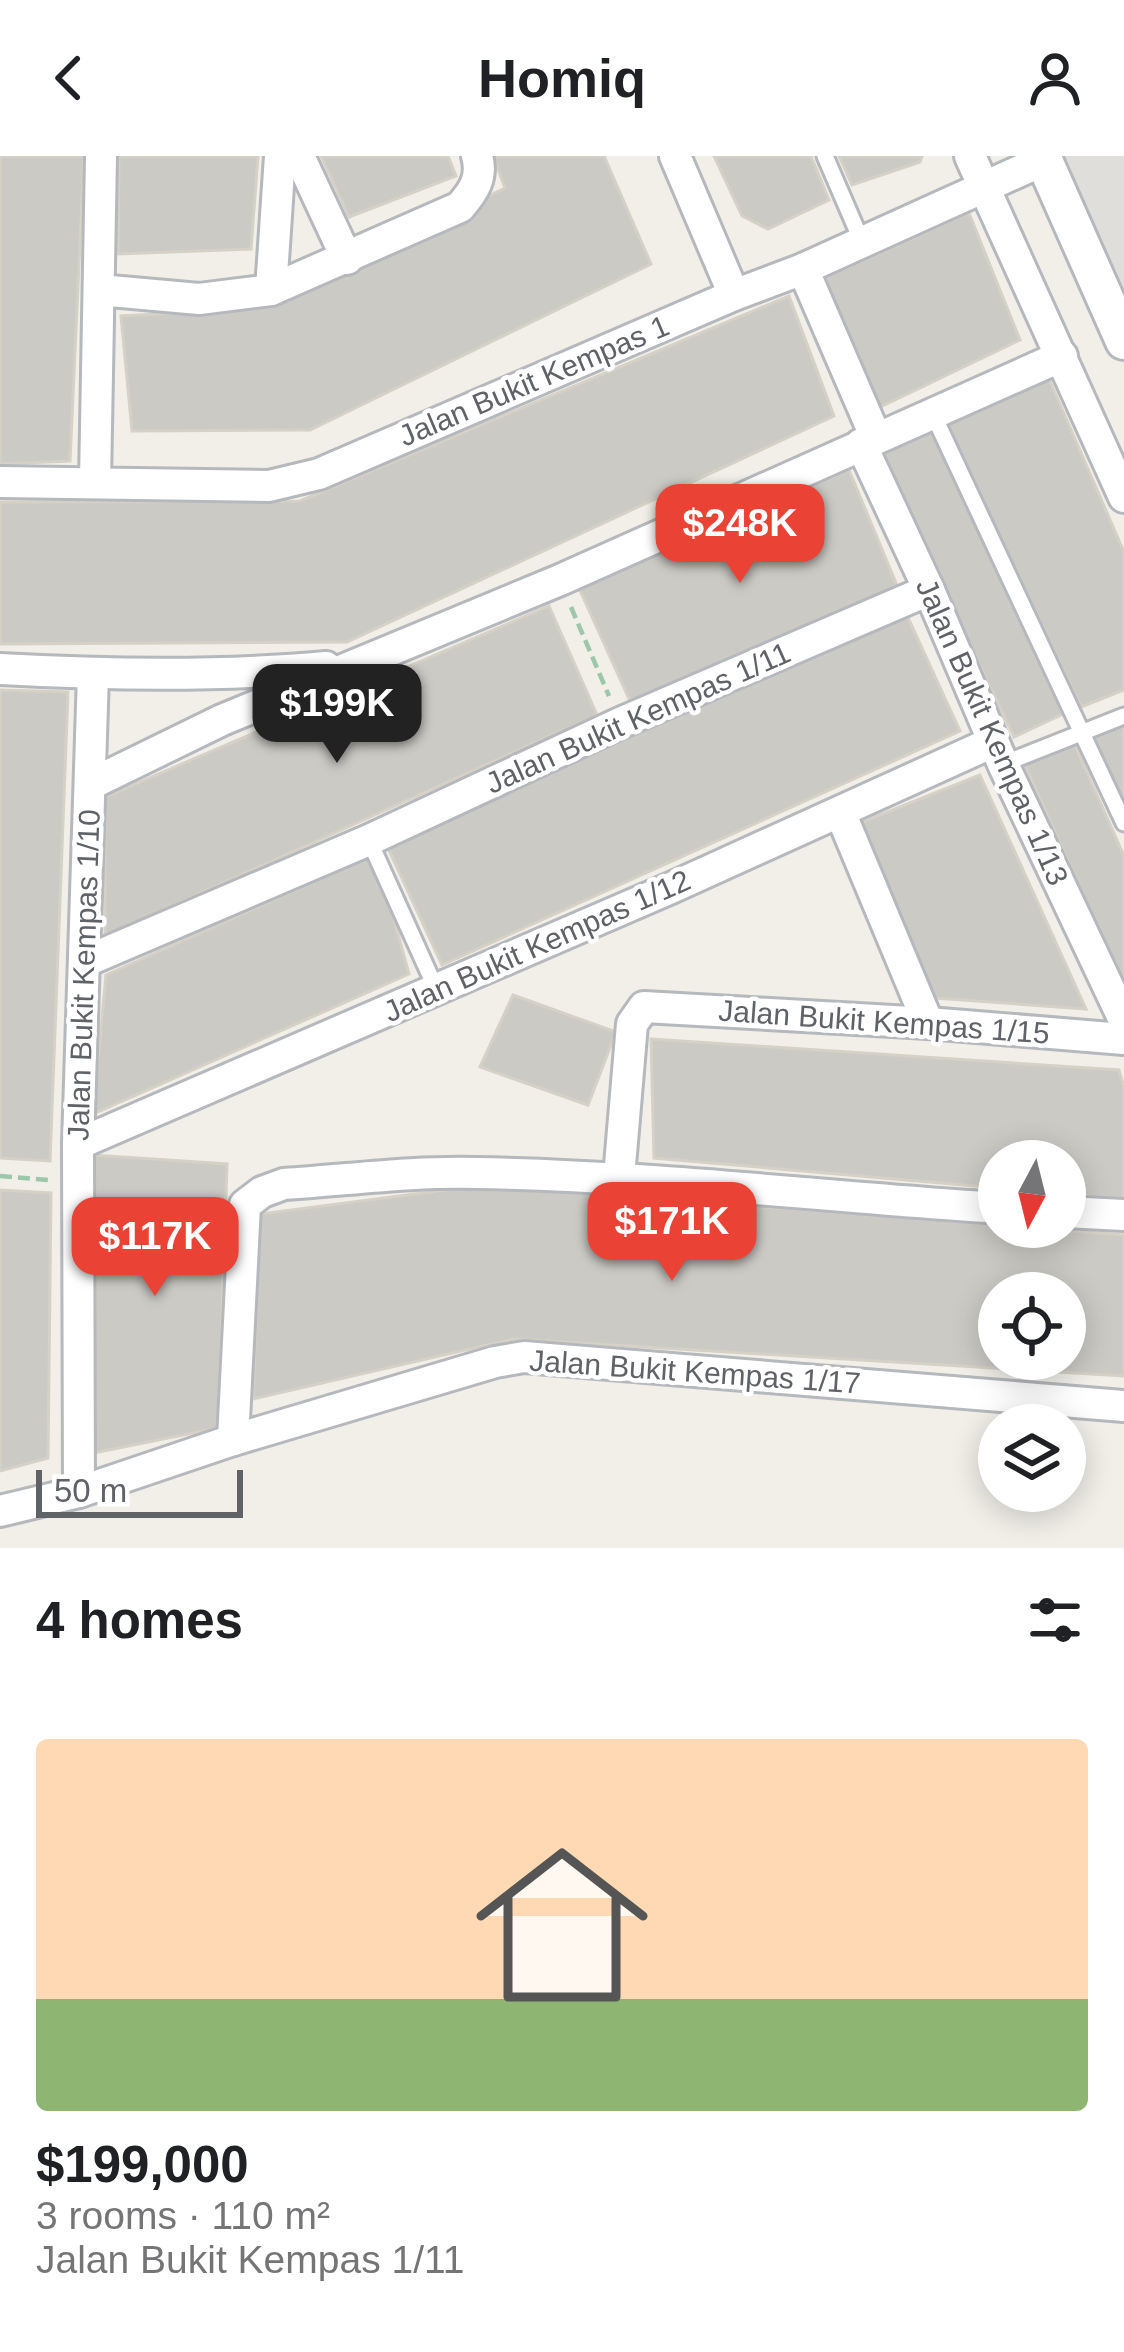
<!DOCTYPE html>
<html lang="en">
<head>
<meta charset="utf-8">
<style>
  :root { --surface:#fff; --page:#f6f6f6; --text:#202124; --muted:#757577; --accent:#ea4335 }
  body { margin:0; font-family:Arial,sans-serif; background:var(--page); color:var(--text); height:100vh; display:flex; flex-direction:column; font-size:45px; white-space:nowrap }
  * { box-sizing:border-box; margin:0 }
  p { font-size:39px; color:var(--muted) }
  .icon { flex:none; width:66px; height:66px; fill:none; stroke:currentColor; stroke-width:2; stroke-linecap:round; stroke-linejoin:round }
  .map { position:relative; height:1392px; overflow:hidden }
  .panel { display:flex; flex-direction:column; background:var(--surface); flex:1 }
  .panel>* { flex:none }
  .needle { width:78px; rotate:187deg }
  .buttons { position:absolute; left:978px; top:984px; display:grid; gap:24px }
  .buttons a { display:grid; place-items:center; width:108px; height:108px; border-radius:50%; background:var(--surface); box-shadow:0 6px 30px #0003; font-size:60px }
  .scale { position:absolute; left:36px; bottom:30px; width:207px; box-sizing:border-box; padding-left:12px; border:6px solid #5f6368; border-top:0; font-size:33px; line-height:42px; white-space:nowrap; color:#5f6368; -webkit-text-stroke:9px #fff; paint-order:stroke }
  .price { position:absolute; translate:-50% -102px; padding:0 27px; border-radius:24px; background:var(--accent); color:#fff; font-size:39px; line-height:78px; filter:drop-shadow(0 3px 6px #0008) }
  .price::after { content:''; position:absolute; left:50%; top:72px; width:36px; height:27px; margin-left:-18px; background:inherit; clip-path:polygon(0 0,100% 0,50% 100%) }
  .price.current { background:#222; color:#fff }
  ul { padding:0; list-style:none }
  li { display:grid; align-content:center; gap:24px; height:636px; padding:0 36px }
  li span { display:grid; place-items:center; height:372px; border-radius:12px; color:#555 }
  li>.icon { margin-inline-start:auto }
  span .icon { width:216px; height:216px; fill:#fffc; stroke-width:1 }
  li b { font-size:51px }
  h2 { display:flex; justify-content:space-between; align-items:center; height:144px; padding:0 36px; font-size:51px }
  header { display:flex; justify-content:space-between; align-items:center; height:156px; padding:0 36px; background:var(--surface); font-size:54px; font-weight:600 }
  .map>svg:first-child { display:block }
</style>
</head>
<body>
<header><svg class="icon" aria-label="back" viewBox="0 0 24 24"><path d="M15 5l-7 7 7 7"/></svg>Homiq<svg class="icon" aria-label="person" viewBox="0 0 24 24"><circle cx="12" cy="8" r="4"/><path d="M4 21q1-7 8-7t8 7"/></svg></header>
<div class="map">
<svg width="1124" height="1392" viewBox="0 0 1124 1392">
  <rect width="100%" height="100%" fill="#f1efe8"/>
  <path fill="#e0deda" d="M1048 0H1124V157Z"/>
  <g fill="#cccac5" stroke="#d6d1c6" stroke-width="3" fill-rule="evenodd">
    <path d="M0 0H84L70 305 0 308Z"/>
    <path d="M119 0H258L251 93 118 98Z"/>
    <path d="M321 0H448L456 20 349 61Z"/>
    <path d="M493 0H604L651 108 310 274 132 275 121 160 252 153 505 32Z"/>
    <path d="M714 0H811L829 44 768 73 742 60Z"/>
    <path d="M839 0H922L920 6 852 29Z"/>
    <path d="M969 57 1020 184 872 255 818 125Z"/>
    <path d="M789 140 834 260 347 486 0 488V346L300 345Z"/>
    <path d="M1046 216 1124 396V534L1081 551 944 265Z"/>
    <path d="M930 271 1063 558 1014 581 876 294Z"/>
    <path d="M849 314 898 432 630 545 579 432Z"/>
    <path d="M549 450 597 559 105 780V641Z"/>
    <path d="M904 453 960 575 442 809 387 690Z"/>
    <path d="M0 534 68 536 50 1005 0 1002Z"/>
    <path d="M1124 567V654L1090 580Z"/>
    <path d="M1073 585 1124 700V830L1024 607Z"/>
    <path d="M980 619 1086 853 935 842 857 668Z"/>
    <path d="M376 698 409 818 93 958 106 819Z"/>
    <path d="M513 839 616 876 588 949 480 911Z"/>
    <path d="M651 883 1119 914 1124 931V1043L1065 1038V1005H999V1032L654 1002Z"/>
    <path d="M92 999 227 1008 218 1272 89 1298Z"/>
    <path d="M484 1029 1124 1079V1220L513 1183 253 1243 260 1058ZM999 1137H1065V1203H999Z"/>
    <path d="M0 1034 51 1037 48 1302 0 1315Z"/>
  </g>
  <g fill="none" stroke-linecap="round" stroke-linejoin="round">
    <defs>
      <g id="service">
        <path d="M825 0 862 86"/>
        <path d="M933 258 1124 667"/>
        <path d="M1003 608 1124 560"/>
        <path d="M369 684 437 835"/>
      </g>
      <g id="minor">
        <path d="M299 0 347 103"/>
        <path d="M675 0 734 139"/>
        <path d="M970 0 1124 341"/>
        <path d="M803 113 876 282"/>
        <path d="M99 134 199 143 271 134 460 51C474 35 483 21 477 0"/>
        <path d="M271 134 280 0"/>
        <path d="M861 288 929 434 1003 608 1124 864"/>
        <path d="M0 326 269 330 319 318 734 139 803 113 1044 4"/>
        <path d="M95 326 101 0"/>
        <path d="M0 513C109 519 218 521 326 511"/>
        <path d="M91 628 222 564 560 424 1062 200"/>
        <path d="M840 656 928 867"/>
        <path d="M84 806 369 684 620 567 929 434"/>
        <path d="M78 988 671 732 993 586"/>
        <path d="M619 1021 632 868 644 851 928 867 1124 883"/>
        <path d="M1065 1056 1124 1059"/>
        <path d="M233 1284 245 1049 262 1036 284 1028C348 1024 413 1015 477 1017 651 1020 825 1041 999 1052"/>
        <path d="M79 1336 78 988 93 518"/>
        <path d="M0 1355 79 1336 233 1284 495 1206 524 1201 1124 1250"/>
      </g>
      <path id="tertiary" d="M1042 0 1124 185"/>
    </defs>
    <use href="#service" stroke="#b5b8bc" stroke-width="21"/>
    <use href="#minor" stroke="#b5b8bc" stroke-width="36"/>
    <use href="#tertiary" stroke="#b5b8bc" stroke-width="42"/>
    <g stroke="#9cc7a9" stroke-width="4.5" stroke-dasharray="12 6" stroke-linecap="butt">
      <path d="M571 451 609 540"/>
      <path d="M0 1020 49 1024"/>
    </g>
    <use href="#service" stroke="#fff" stroke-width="15"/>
    <use href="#minor" stroke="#fff" stroke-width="30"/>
    <use href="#tertiary" stroke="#fff" stroke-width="36"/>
  </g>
  <g text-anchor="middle" stroke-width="9" stroke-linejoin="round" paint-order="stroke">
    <g font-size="30" fill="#5f6368" stroke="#fff">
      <text transform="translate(534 225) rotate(-23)" y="10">Jalan Bukit Kempas 1</text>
      <text transform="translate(638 562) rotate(-24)" y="10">Jalan Bukit Kempas 1/11</text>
      <text transform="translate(992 576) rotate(66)" y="10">Jalan Bukit Kempas 1/13</text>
      <text transform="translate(537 790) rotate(-24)" y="10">Jalan Bukit Kempas 1/12</text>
      <text transform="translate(84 819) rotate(-88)" y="10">Jalan Bukit Kempas 1/10</text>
      <text transform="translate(884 866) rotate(4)" y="10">Jalan Bukit Kempas 1/15</text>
      <text transform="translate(695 1216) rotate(4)" y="10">Jalan Bukit Kempas 1/17</text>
    </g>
  </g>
</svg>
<div class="buttons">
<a><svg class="needle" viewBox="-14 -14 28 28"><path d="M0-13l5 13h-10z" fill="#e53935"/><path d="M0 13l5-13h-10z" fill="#757577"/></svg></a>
<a><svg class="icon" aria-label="locate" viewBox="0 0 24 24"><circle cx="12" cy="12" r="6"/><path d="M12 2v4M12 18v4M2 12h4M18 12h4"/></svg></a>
<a><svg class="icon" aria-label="layers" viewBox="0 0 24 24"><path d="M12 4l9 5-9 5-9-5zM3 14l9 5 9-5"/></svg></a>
</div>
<div class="scale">50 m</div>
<b class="price" style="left:740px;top:430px">$248K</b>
<b class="price current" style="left:337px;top:610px">$199K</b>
<b class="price" style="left:672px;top:1128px">$171K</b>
<b class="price" style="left:155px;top:1143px">$117K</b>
</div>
<section class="panel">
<h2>4 homes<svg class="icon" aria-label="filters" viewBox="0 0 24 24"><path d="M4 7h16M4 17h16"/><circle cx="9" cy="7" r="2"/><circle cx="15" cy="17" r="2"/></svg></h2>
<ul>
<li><span style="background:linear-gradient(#ffd9b3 70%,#8fb573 0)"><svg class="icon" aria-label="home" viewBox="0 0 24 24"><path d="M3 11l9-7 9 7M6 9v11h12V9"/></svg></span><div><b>$199,000</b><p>3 rooms · 110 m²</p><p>Jalan Bukit Kempas 1/11</p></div></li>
</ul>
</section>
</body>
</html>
